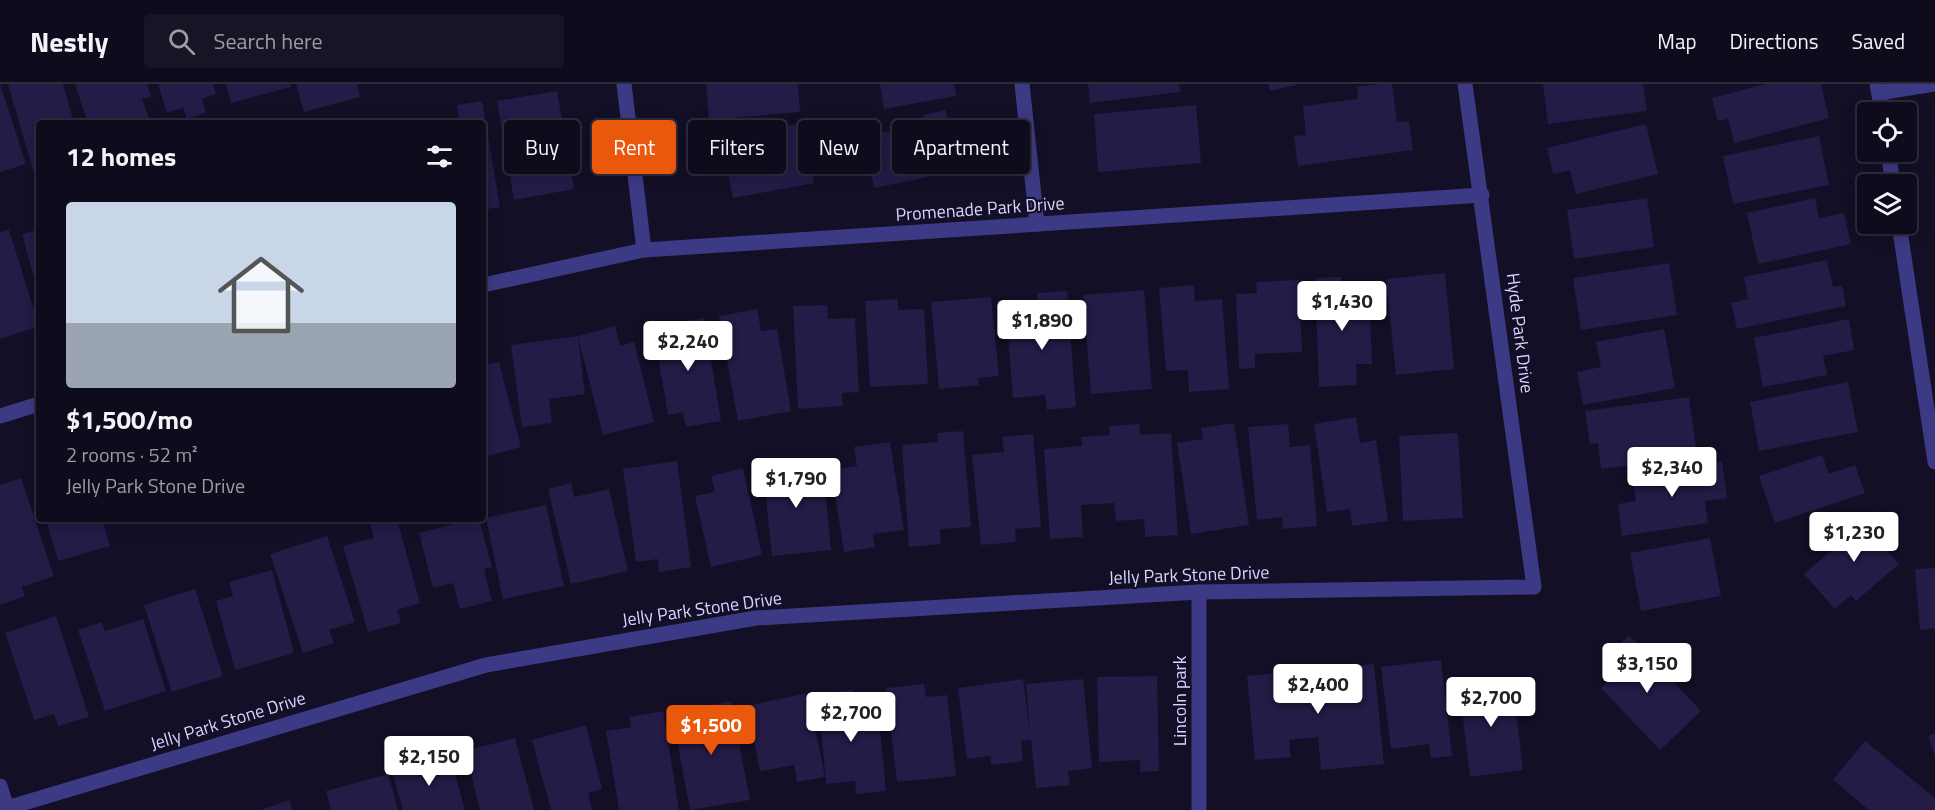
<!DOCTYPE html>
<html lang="en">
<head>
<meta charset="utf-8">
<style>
  :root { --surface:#0e0b1c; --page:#171425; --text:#f1f3f6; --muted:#9b9ba3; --line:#2e2b3b; --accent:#ea580c }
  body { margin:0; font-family:"Titillium Web",sans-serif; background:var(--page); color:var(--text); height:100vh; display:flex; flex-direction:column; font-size:22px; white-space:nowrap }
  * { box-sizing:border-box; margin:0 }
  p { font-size:20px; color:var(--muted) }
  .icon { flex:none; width:33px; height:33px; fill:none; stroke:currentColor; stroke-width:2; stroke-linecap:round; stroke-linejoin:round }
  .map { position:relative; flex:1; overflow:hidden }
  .sheet { position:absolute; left:36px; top:36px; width:450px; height:402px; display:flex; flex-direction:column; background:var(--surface); border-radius:6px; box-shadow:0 3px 15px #0003,0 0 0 2px var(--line) }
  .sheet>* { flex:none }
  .banner { position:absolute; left:504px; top:36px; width:570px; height:54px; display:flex; gap:12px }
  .fabs { position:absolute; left:1857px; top:18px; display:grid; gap:12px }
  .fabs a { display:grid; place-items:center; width:60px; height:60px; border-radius:6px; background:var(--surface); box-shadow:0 3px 15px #0003,0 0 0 2px var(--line); font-size:30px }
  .price { position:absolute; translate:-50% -51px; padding:0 14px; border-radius:6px; background:#fff; color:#222; font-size:20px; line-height:39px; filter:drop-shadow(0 2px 3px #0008) }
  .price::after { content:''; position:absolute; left:50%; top:36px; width:18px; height:14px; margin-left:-9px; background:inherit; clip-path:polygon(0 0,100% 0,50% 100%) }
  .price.selected { background:var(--accent); color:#fff }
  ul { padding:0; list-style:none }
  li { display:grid; align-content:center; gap:12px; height:318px; padding:0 30px }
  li+li { border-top:2px solid var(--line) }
  li span { display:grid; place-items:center; height:186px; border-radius:6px; color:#555 }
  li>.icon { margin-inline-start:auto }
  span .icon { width:108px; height:108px; fill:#fffc; stroke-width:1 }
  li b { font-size:26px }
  h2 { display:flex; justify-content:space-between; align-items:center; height:72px; padding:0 30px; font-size:26px }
  .tag { padding:0 21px; border-radius:6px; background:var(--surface); box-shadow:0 3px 15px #0003,0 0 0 2px var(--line); font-size:21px; line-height:54px }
  .tag.selected { background:var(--accent); color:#fff }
  header { display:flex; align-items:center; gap:36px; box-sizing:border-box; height:84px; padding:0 30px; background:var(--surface); border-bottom:2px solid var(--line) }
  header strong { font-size:28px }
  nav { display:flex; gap:33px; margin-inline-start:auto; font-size:21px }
  .search { width:420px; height:54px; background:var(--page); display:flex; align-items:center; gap:15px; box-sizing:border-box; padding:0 21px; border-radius:6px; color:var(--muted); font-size:22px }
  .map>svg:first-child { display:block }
</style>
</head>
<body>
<header>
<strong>Nestly</strong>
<div class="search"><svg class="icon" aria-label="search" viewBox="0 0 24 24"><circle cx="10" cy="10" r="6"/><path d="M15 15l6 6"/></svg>Search here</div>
<nav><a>Map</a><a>Directions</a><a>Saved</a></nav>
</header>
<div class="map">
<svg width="1935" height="726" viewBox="0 0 1935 726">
  <rect width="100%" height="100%" fill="#130f26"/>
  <g fill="#241b47">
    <path d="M0 0 26 80 0 88Z"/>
    <path d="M8 0H63L74 39H39V91L35 93Z"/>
    <path d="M75 0H147L151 13 142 15 150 37 88 39Z"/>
    <path d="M158 0H213L216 10 202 15 206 29 187 35 183 24 167 29Z"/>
    <path d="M226 0H291V3L231 19Z"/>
    <path d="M296 0H357L360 13 304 28Z"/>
    <path d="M706 0H798L800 28 709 36Z"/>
    <path d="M880 0H954L956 12 884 25Z"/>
    <path d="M1088 0H1179L1180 8 1090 19Z"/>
    <path d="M1268 0H1296V1L1270 7Z"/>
    <path d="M1379 0H1392L1397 38 1409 37 1413 66 1298 82 1294 52 1306 51 1303 22 1358 15 1357 3Z"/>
    <path d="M1543 0H1643L1647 27 1548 40Z"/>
    <path d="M1766 0H1821L1829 34 1734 59 1728 35 1718 37 1712 14Z"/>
    <path d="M557 7 574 105 514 116 497 17Z"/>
    <path d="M482 17 500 123 483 126V39L436 38 459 34 457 21Z"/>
    <path d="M1196 21 1201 79 1098 88 1094 30Z"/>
    <path d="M946 26 949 44 958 42 966 85 874 104 864 52 925 40 923 31Z"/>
    <path d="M803 39 814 99 733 114 727 85 711 88 705 56Z"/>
    <path d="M1646 40 1658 90 1576 110 1570 86 1553 90 1547 64Z"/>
    <path d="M1819 52 1829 101 1733 120 1723 72Z"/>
    <path d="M1647 114 1654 163 1574 175 1567 126Z"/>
    <path d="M1815 114 1819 134 1844 129 1851 160 1758 180 1747 129Z"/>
    <path d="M39 145V209H38L22 150Z"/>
    <path d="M9 146 39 242 0 255V148Z"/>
    <path d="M1827 176 1833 203 1842 201 1846 222 1737 245 1731 219 1748 215 1744 193Z"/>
    <path d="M1669 179 1677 231 1581 246 1573 194Z"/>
    <path d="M1445 189 1454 285 1396 291 1386 195Z"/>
    <path d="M1341 193 1342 206 1369 205 1372 280H1356L1357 301 1319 303 1315 194Z"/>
    <path d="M1299 196 1302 268 1255 270V284L1239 285 1236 210 1257 209 1256 198Z"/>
    <path d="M1194 201 1195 217 1222 215 1229 305 1189 308 1188 286 1166 287 1159 204Z"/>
    <path d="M1144 206 1152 305 1091 310 1083 211Z"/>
    <path d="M1067 207 1076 323 1047 326 1045 311 1013 314 1006 223 1037 220V209Z"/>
    <path d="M991 213 999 292 978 294 979 301 939 305 931 218Z"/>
    <path d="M898 215V226L924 225 928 300 870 303 865 217Z"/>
    <path d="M827 221 828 235 855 234 859 308 842 309 843 322 798 325 793 222Z"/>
    <path d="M757 225 761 247 777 245 791 327 738 337 719 232Z"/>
    <path d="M704 234 721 337 686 343 683 328 668 331 653 243Z"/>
    <path d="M1849 235 1854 266 1823 272 1827 291 1763 303 1754 254Z"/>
    <path d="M615 242 620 262 634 258 654 338 603 351 578 253 585 310 549 315 552 339 522 343 511 261 578 252Z"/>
    <path d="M1664 245 1675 304 1583 321 1577 288 1601 283 1596 258Z"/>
    <path d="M499 278 521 363 483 373V281Z"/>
    <path d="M1848 298 1858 348 1759 367 1750 318Z"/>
    <path d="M1689 313 1697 372 1601 385 1598 359 1590 360 1585 327Z"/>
    <path d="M1356 333 1360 359 1376 356 1388 437 1352 442 1350 425 1327 428 1314 340Z"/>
    <path d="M1234 339 1249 441 1191 450 1177 359 1203 355 1201 344Z"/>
    <path d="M1139 340 1140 351 1171 349 1178 451 1145 453 1144 435 1116 437 1114 419 1081 421 1083 453 1050 455 1044 365 1082 362 1081 353 1110 351 1109 342Z"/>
    <path d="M1288 340 1290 363 1310 361 1317 442 1283 445 1282 433 1257 436 1248 343Z"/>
    <path d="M963 347 971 443 940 445 941 460 909 463 902 361 938 358 937 349Z"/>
    <path d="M1458 349 1463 434 1403 437 1399 352Z"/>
    <path d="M1033 350 1041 443 1015 445 1016 458 981 461 972 371 1004 368 1002 353Z"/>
    <path d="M890 358 904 446 873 450 875 463 844 468 831 386 857 382 854 363Z"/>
    <path d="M1822 371 1829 390 1855 381 1865 409 1775 439 1759 392Z"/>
    <path d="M783 375 784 387 823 383 831 466 772 472 762 377Z"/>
    <path d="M677 377 691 483 659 488 658 475 636 478 623 385Z"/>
    <path d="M1722 377 1727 414 1705 417 1708 439 1622 452 1618 420 1636 417 1632 391Z"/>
    <path d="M743 384 762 471 711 483 695 412 715 408 711 392Z"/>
    <path d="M21 394 54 492 22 503 25 512 0 521V401Z"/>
    <path d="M571 399 574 413 609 405 628 487 571 500 548 405Z"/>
    <path d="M546 421 564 502 503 515 486 434Z"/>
    <path d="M1876 427 1894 447 1880 459 1899 480 1856 517 1851 511 1835 525 1804 490Z"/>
    <path d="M46 435H102L110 462 58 477Z"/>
    <path d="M388 435H397L420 519 397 526 401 539 368 548 343 462 374 454 370 440Z"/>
    <path d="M474 435H479L492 483 484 485 492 517 460 525 453 499 433 504 419 449Z"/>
    <path d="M327 452 355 538 329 546 334 559 303 569 270 470Z"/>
    <path d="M1710 454 1721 512 1641 527 1630 469Z"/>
    <path d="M1935 484V544L1920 546 1915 485Z"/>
    <path d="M272 486 294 569 235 586 216 517 233 512 229 498Z"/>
    <path d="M195 505 223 592 172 608 144 521Z"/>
    <path d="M56 532 89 633 58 642 54 630 34 636 5 549Z"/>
    <path d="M143 535 166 607 105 627 78 546 102 538 105 547Z"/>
    <path d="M1629 551 1701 627 1660 666 1601 604 1616 590 1603 576Z"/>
    <path d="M1441 576 1452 672 1431 674 1429 660 1391 665 1381 583Z"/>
    <path d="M1374 580 1384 680 1321 686 1318 653 1289 656 1291 673 1255 676 1247 592Z"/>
    <path d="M1157 592 1159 687 1140 688V676L1099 678 1097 593Z"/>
    <path d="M1023 595 1030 647 1026 600 1083 595 1092 684 1068 687 1070 701 1036 704 1031 656 1021 657 1023 677 991 681 990 672 967 675 958 604Z"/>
    <path d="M1512 595 1523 686 1470 693 1459 602Z"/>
    <path d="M924 600 926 613 947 611 956 692 897 698 886 604Z"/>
    <path d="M853 606 854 626 878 624 886 707 856 710 855 697 826 700 818 609Z"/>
    <path d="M808 609 825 693 797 698 794 681 760 687 747 622Z"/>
    <path d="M731 617 750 716 690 726 672 629Z"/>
    <path d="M663 627 679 726H619L606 647 631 643 629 633Z"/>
    <path d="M586 641 602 705 588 709 592 726H551L532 656Z"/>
    <path d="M1935 649V672L1928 652Z"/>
    <path d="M515 654 534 726H480L465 667Z"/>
    <path d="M1865 657 1935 714V726H1869L1833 696Z"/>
    <path d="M450 672 465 726H403L392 688Z"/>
    <path d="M388 690 398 726H331L326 707Z"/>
    <path d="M289 716 292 726H261Z"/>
  </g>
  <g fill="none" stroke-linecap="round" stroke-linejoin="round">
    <g stroke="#3d3a85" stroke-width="15">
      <path d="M624 0 644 166"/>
      <path d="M1022 0 1037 140"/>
      <path d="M1877 0 1882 28"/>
      <path d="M1879 9 1935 0"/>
      <path d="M1888 68 1893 100"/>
      <path d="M1899 140 1935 378"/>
      <path d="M483 201 644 166 1482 111"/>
      <path d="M0 332 39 320"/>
      <path d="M0 702 7 724 486 581 756 534 1199 508 1534 503 1465 0"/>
      <path d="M1199 726V508"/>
    </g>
  </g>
  <g text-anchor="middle" stroke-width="4.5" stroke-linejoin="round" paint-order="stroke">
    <g font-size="18" fill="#d9d4ff" stroke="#130f26">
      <text transform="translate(980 125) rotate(-4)" y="6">Promenade Park Drive</text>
      <text transform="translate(1520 249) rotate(83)" y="6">Hyde Park Drive</text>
      <text transform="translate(1189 491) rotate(-2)" y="6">Jelly Park Stone Drive</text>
      <text transform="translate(702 525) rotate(-8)" y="6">Jelly Park Stone Drive</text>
      <text transform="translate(1180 617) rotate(-90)" y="6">Lincoln park</text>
      <text transform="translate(228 637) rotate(-17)" y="6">Jelly Park Stone Drive</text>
    </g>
  </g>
</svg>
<div class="fabs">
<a><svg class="icon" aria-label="locate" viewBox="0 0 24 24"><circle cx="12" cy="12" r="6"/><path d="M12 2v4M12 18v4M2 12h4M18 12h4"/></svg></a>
<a><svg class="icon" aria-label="layers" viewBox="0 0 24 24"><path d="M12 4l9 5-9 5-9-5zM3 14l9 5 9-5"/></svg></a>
</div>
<b class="price" style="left:1342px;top:248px">$1,430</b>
<b class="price" style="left:1042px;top:267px">$1,890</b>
<b class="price" style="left:688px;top:288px">$2,240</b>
<b class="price" style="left:1672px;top:414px">$2,340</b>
<b class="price" style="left:796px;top:425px">$1,790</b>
<b class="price" style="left:1854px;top:479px">$1,230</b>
<b class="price" style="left:1647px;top:610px">$3,150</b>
<b class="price" style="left:1318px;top:631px">$2,400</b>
<b class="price" style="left:1491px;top:644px">$2,700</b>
<b class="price" style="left:851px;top:659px">$2,700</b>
<b class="price selected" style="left:711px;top:672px">$1,500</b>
<b class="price" style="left:429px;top:703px">$2,150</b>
<div class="banner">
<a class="tag">Buy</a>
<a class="tag selected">Rent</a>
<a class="tag">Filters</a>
<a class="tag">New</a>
<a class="tag">Apartment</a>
</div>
<section class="sheet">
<h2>12 homes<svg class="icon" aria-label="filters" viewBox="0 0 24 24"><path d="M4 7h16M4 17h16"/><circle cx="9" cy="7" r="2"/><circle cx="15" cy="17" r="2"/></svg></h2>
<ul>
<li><span style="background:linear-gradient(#c9d6e8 65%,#9aa5b1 0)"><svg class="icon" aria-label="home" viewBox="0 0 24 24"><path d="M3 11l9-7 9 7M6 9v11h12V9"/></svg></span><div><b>$1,500/mo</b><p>2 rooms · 52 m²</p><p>Jelly Park Stone Drive</p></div></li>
</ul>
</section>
</div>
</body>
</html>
